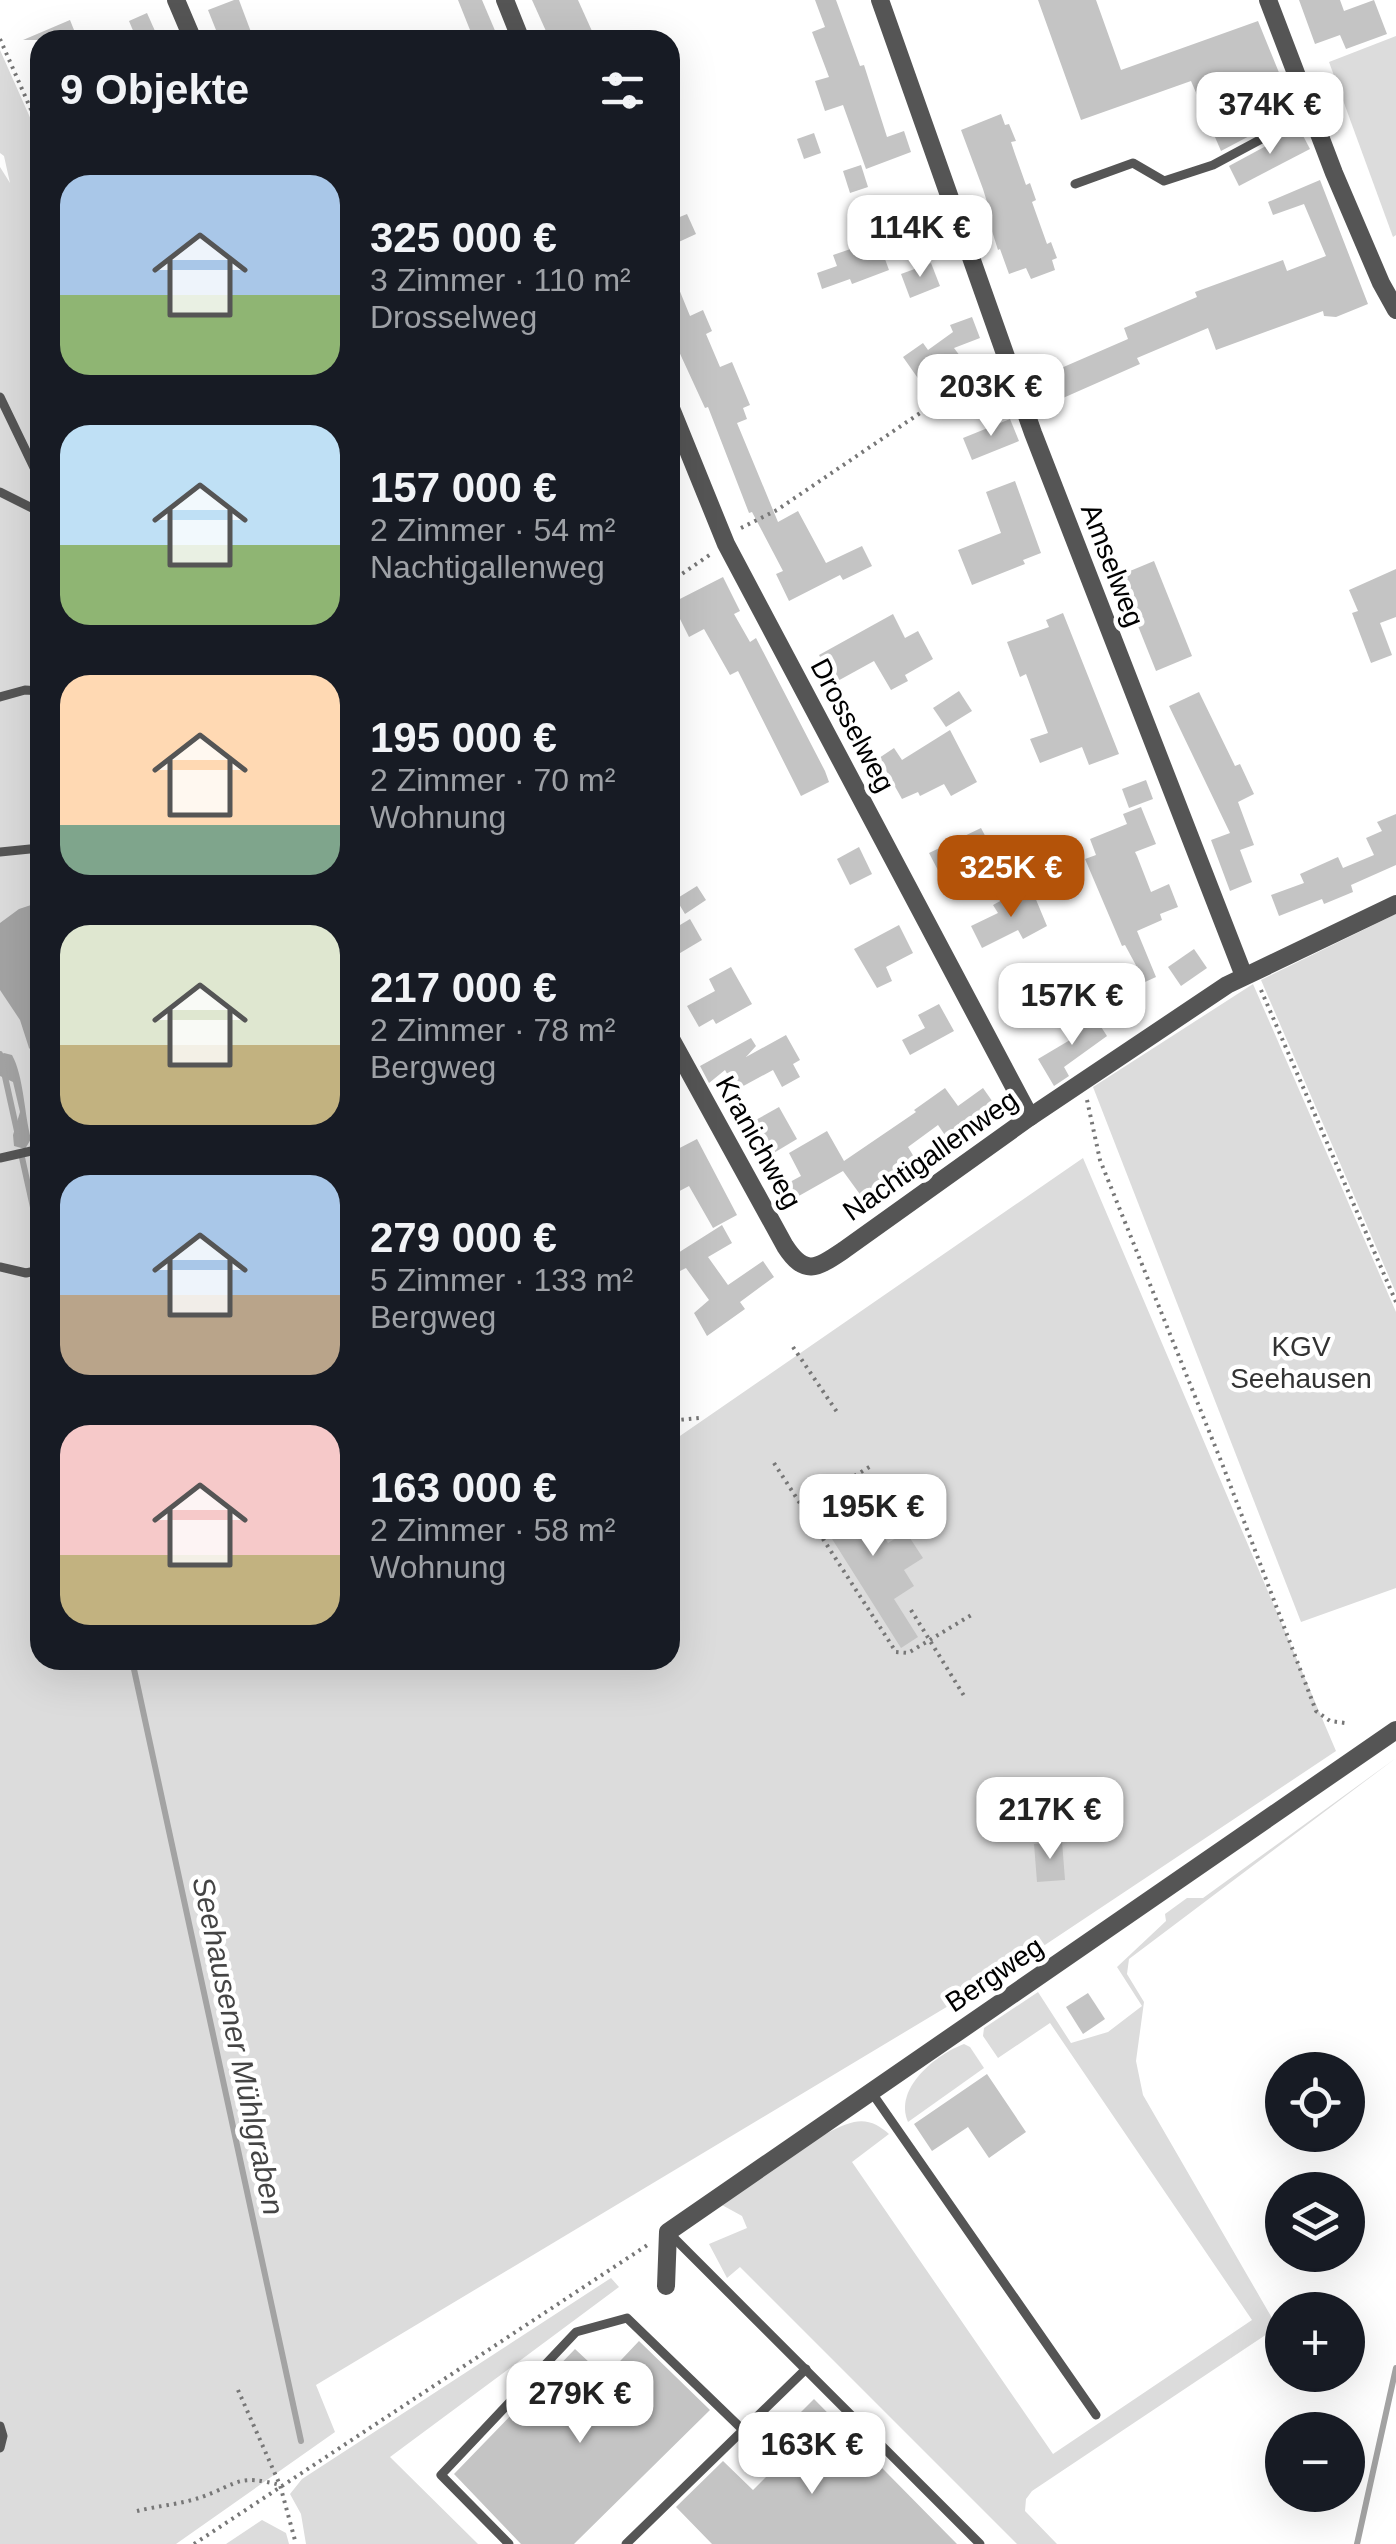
<!DOCTYPE html>
<html lang="de">
<head>
<meta charset="utf-8">
<style>
  :root { --surface:#171b24; --page:#242831; --text:#f1f3f6; --muted:#9ea1a6; --accent:#b45309 }
  body { margin:0; font-family:Arial,sans-serif; background:var(--page); color:var(--text); height:100vh; display:flex; flex-direction:column; font-size:38px; white-space:nowrap }
  * { box-sizing:border-box; margin:0 }
  p { font-size:32px; color:var(--muted) }
  .icon { flex:none; width:55px; height:55px; fill:none; stroke:currentColor; stroke-width:2; stroke-linecap:round; stroke-linejoin:round }
  .map { position:relative; flex:1; overflow:hidden }
  .details { position:absolute; left:30px; top:30px; width:650px; height:1640px; display:flex; flex-direction:column; background:var(--surface); border-radius:30px; box-shadow:0 10px 40px #0002 }
  .details>* { flex:none }
  .buttons { position:absolute; left:1265px; top:2052px; display:grid; gap:20px }
  .buttons a { display:grid; place-items:center; width:100px; height:100px; border-radius:50%; background:var(--surface); box-shadow:0 10px 40px #0002; font-size:50px }
  .price { position:absolute; translate:-50% -85px; padding:0 22px; border-radius:20px; background:#fff; color:#222; font-size:32px; line-height:65px; filter:drop-shadow(0 2px 5px #0008) }
  .price::after { content:''; position:absolute; left:50%; top:60px; width:30px; height:22px; margin-left:-15px; background:inherit; clip-path:polygon(0 0,100% 0,50% 100%) }
  .price.selected { background:var(--accent); color:#fff }
  ul { padding:0; list-style:none }
  li { display:flex; align-items:center; gap:30px; height:250px; padding:0 30px }
  li span { display:grid; place-items:center; flex:none; width:280px; height:200px; border-radius:30px; color:#555 }
  li>.icon { margin-inline-start:auto }
  span .icon { width:120px; height:120px; fill:#fffc; stroke-width:1 }
  li b { font-size:42px }
  h2 { display:flex; justify-content:space-between; align-items:center; height:120px; padding:0 30px; font-size:42px }
  .map>svg:first-child { display:block }
</style>
</head>
<body>
<div class="map">
<svg width="1396" height="2544" viewBox="0 0 1396 2544">
  <rect width="100%" height="100%" fill="#fff"/>
  <g fill="#dcdcdc">
    <path d="M1396 36V235L1393 237 1329 62Z"/>
    <path d="M0 50 40 140V1660H670V1430L677 1438 1083 1158 1336 1751 1000 1975 316 2385 335 2432 176 2544H0V167L10 183 4 156 0 153Z"/>
    <path d="M1396 914V1293L1261 980Z"/>
    <path d="M1253 984 1396 1312V1588L1301 1622 1093 1087Z"/>
    <path d="M1396 1758 1129 1959 1127 1974 1144 2002 1136 2061 1143 2095 1272 2318 1267 2334 1032 2491 1026 2499 1025 2511 1057 2544H1017L740 2267 727 2278 709 2244 747 2228 742 2216 722 2205C753 2184 821 2129 854 2122 868 2119 879 2125 889 2134L852 2162 1053 2454 1252 2320 1050 2023 998 2058 983 2036 984 2028 1038 1992 1071 2043 1108 2032 1142 2006 1117 1967 1166 1921 1165 1914 1187 1898H1203Z"/>
    <path d="M964 2044 970 2047 984 2068 908 2122C893 2088 937 2054 964 2044Z"/>
    <path d="M611 2278 619 2287 390 2457 478 2544H306L301 2514 290 2494 302 2479Z"/>
    <path d="M262 2520 286 2533 289 2544H226Z"/>
  </g>
  <g fill="#a3a3a3">
    <path d="M40 902V1059L29 1048 20 1020 0 990V923L19 909Z"/>
    <path d="M4 1053 12 1055C24 1077 24 1113 31 1139L25 1149 14 1146 13 1135 20 1112 13 1082 0 1076V1055Z"/>
  </g>
  <g fill="none" stroke-linecap="round" stroke-linejoin="round">
    <g stroke="#a3a3a3" stroke-width="6">
      <path d="M0 1054 17 1131"/>
      <path d="M21 1153 40 1239"/>
      <path d="M132 1660 301 2441"/>
      <path d="M1357 2544 1396 2368"/>
    </g>
  </g>
  <g fill="#c4c4c4">
    <path d="M234 0H239L254 40H220L208 10Z"/>
    <path d="M458 0H482L499 40H474Z"/>
    <path d="M532 0H578L596 40H550Z"/>
    <path d="M815 0H836L860 66 864 65 887 137 904 131 911 152 866 169 843 105 825 111 815 81 829 77 812 32 825 27Z"/>
    <path d="M1038 0H1096L1121 70 1258 21 1293 107 1288 109 1291 114 1221 151 1191 81 1081 120Z"/>
    <path d="M1299 0H1340L1344 11 1374 0 1387 34 1346 49 1340 35 1315 44Z"/>
    <path d="M147 13 159 40H137L129 21Z"/>
    <path d="M70 20 78 40H23Z"/>
    <path d="M1001 114 1005 125 1009 124 1016 141 1011 142 1015 154 1026 185 1030 183 1036 200 1032 202 1047 244 1051 242 1057 258 1052 260 1055 270 1031 279 1026 268 1009 274 1000 249 998 250 983 203 987 202 983 189 961 130Z"/>
    <path d="M1299 128 1310 149 1239 186 1229 166Z"/>
    <path d="M814 133 821 153 804 159 797 139Z"/>
    <path d="M861 165 868 187 850 193 843 171Z"/>
    <path d="M1320 180 1368 304 1336 317 1324 316 1323 311 1216 350 1208 328 1137 358 1140 364 1063 398 1052 372 1128 339 1124 328 1197 297 1195 292 1283 260 1287 271 1326 256 1304 204 1273 215 1268 202Z"/>
    <path d="M905 198 915 226 878 240 889 270 852 284 850 279 822 289 817 273 837 266 833 255 877 240 867 212Z"/>
    <path d="M687 214 696 234 670 246V221Z"/>
    <path d="M931 263 940 286 910 298 901 274Z"/>
    <path d="M670 267 690 316 703 310 712 331 706 334 720 367 732 362 750 405 743 408 747 419 737 423 778 522 798 511 826 563 862 546 872 566 843 580 840 575 789 601 776 574 783 571 752 512 749 513 708 407 705 408 670 332Z"/>
    <path d="M972 317 980 338 954 348 960 356 922 384 903 357 923 343 928 350 953 332 950 325Z"/>
    <path d="M1010 419 1019 441 972 460 963 438Z"/>
    <path d="M1015 481 1041 553 1023 560 1025 564 972 585 958 550 1001 533 986 492Z"/>
    <path d="M1154 561 1192 656 1156 671 1118 576Z"/>
    <path d="M1396 569V617L1380 623 1392 655 1371 663 1352 613 1358 611 1349 590Z"/>
    <path d="M723 577 740 611 734 614 750 642 756 638 825 771 829 782 801 796 738 671 730 675 704 629 689 637 672 603Z"/>
    <path d="M1063 613 1119 754 1089 765 1082 747 1040 763 1030 739 1048 733 1026 674 1020 677 1007 642 1049 627 1046 620Z"/>
    <path d="M893 614 905 638 918 631 933 659 905 675 908 681 891 690 874 661 834 683 819 655Z"/>
    <path d="M959 691 972 711 946 727 933 708Z"/>
    <path d="M1199 692 1235 766 1240 764 1254 794 1238 802 1254 845 1240 850 1252 882 1230 891 1211 840 1230 833 1169 706Z"/>
    <path d="M950 730 977 782 951 796 944 784 920 796 918 792 902 799 879 758 894 748 902 760Z"/>
    <path d="M1146 780 1153 799 1129 808 1122 789Z"/>
    <path d="M1141 807 1156 844 1135 852 1137 856 1151 892 1169 884 1178 907 1160 914 1162 920 1137 931 1156 977 1145 982 1125 945 1122 946 1085 859 1096 855 1090 839 1127 824 1123 814Z"/>
    <path d="M1396 814V865L1351 885 1353 892 1324 904 1322 899 1279 916 1271 895 1304 883 1300 874 1338 857 1343 868 1374 855 1366 838 1382 831 1377 822Z"/>
    <path d="M981 828 990 845 964 857 967 862 940 874 929 853Z"/>
    <path d="M859 847 872 874 850 885 837 859Z"/>
    <path d="M697 886 706 900 685 914 676 899Z"/>
    <path d="M1032 890 1047 926 1023 939 1018 930 982 948 971 926 998 913 993 905 1013 894 1016 899Z"/>
    <path d="M690 919 702 940 670 959V931Z"/>
    <path d="M899 925 913 953 886 967 892 981 877 988 854 949Z"/>
    <path d="M1194 949 1207 968 1181 986 1168 967Z"/>
    <path d="M731 967 752 1004 716 1024 713 1019 699 1027 687 1006 715 991 709 979Z"/>
    <path d="M1079 982 1093 1002 1077 1013 1064 992Z"/>
    <path d="M939 1004 954 1031 910 1055 902 1040 925 1028 918 1015Z"/>
    <path d="M1092 1013 1107 1036 1064 1067 1069 1076 1054 1086 1038 1059 1070 1040 1066 1033Z"/>
    <path d="M786 1035 800 1060 793 1064 800 1077 782 1087 773 1070 736 1090 725 1070 709 1083 700 1066 751 1038 756 1046 746 1057Z"/>
    <path d="M945 1088 958 1106 983 1088 997 1108 949 1141 938 1125 908 1147 914 1157 884 1177 891 1186 867 1204 843 1171 797 1197 788 1183 801 1176 789 1153 827 1131 844 1161 916 1112 914 1110Z"/>
    <path d="M779 1107 797 1139 772 1154 754 1121Z"/>
    <path d="M697 1139 737 1215 713 1228 689 1186 670 1196V1153Z"/>
    <path d="M722 1225 732 1243 708 1257 728 1285 763 1261 774 1277 740 1302 745 1309 707 1336 694 1313 709 1300 686 1268 670 1276V1258Z"/>
    <path d="M853 1488 888 1543 906 1532 923 1558 904 1570 914 1586 894 1599 918 1637 901 1648 815 1512Z"/>
    <path d="M1062 1841 1065 1880 1037 1882 1034 1844Z"/>
    <path d="M1088 1993 1105 2019 1083 2034 1066 2007Z"/>
    <path d="M987 2074 1026 2132 989 2158 968 2127 932 2151 914 2124Z"/>
    <path d="M639 2341 710 2410 574 2544H521L454 2474 575 2349 605 2377Z"/>
    <path d="M814 2399 957 2544H712L676 2507 723 2461 753 2490 802 2441 786 2427Z"/>
  </g>
  <g fill="none" stroke-linecap="round" stroke-linejoin="round">
    <g stroke="#777" stroke-width="4" stroke-dasharray="2.5 5" stroke-linecap="butt">
      <path d="M0 39 40 130"/>
      <path d="M741 528 777 510 988 367"/>
      <path d="M670 582 711 554"/>
      <path d="M1261 990 1396 1302"/>
      <path d="M1087 1100 1100 1160 1223 1466 1316 1711 1330 1721 1345 1723"/>
      <path d="M793 1347 837 1412"/>
      <path d="M670 1412 677 1420 700 1418"/>
      <path d="M774 1463 896 1652 908 1653 973 1614"/>
      <path d="M803 1507 871 1466"/>
      <path d="M911 1610 966 1699"/>
      <path d="M238 2390 280 2485 296 2544"/>
      <path d="M137 2511C157 2506 182 2504 202 2497 239 2483 238 2474 280 2485"/>
      <path d="M194 2544 649 2244"/>
    </g>
    <g stroke="#555" stroke-width="9">
      <path d="M1075 184 1133 163 1164 181 1213 165 1310 113"/>
      <path d="M0 397 40 480"/>
      <path d="M0 492 40 512"/>
      <path d="M0 697 25 690 40 691"/>
      <path d="M0 852 40 848"/>
      <path d="M0 1158 40 1149"/>
      <path d="M0 1267 26 1273 40 1270"/>
      <path d="M872 2093 1096 2415"/>
      <path d="M670 2234 980 2544"/>
      <path d="M0 2426 3 2436 0 2448"/>
      <path d="M509 2544 441 2475 576 2332 627 2318 743 2430"/>
      <path d="M626 2544 806 2369"/>
    </g>
    <g stroke="#555" stroke-width="18">
      <path d="M176 0 193 40"/>
      <path d="M505 0 521 40"/>
      <path d="M880 0 1033 433 1244 976"/>
      <path d="M1268 0 1334 173 1381 283 1396 310"/>
      <path d="M670 406 726 544 1030 1117"/>
      <path d="M670 1037 785 1246C805 1277 817 1268 844 1250L1030 1117 1227 985 1396 904"/>
      <path d="M666 2286 668 2232 1396 1730"/>
    </g>
  </g>
  <g text-anchor="middle" stroke-width="9" stroke-linejoin="round" paint-order="stroke">
    <g font-size="28" fill="#000" stroke="#fff">
      <text transform="translate(1113 565) rotate(69)" y="10">Amselweg</text>
      <text transform="translate(853 725) rotate(62)" y="10">Drosselweg</text>
      <text transform="translate(759 1142) rotate(61)" y="10">Kranichweg</text>
      <text transform="translate(930 1155) rotate(-35)" y="10">Nachtigallenweg</text>
      <text transform="translate(994 1974) rotate(-34)" y="10">Bergweg</text>
    </g>
    <g font-size="28" fill="#333" stroke="#fff">
      <text x="1301" y="1356">KGV<tspan x="1301" dy="32">Seehausen</tspan></text>
    </g>
    <g font-size="30" font-style="italic" fill="#444" stroke="#fff">
      <text transform="translate(238 2046) rotate(78)" y="10">Seehausener Mühlgraben</text>
    </g>
  </g>
</svg>
<div class="buttons">
<a><svg class="icon" aria-label="locate" viewBox="0 0 24 24"><circle cx="12" cy="12" r="6"/><path d="M12 2v4M12 18v4M2 12h4M18 12h4"/></svg></a>
<a><svg class="icon" aria-label="layers" viewBox="0 0 24 24"><path d="M12 4l9 5-9 5-9-5zM3 14l9 5 9-5"/></svg></a>
<a>+</a>
<a>−</a>
</div>
<b class="price" style="left:1270px;top:157px">374K €</b>
<b class="price" style="left:920px;top:280px">114K €</b>
<b class="price" style="left:991px;top:439px">203K €</b>
<b class="price selected" style="left:1011px;top:920px">325K €</b>
<b class="price" style="left:1072px;top:1048px">157K €</b>
<b class="price" style="left:873px;top:1559px">195K €</b>
<b class="price" style="left:1050px;top:1862px">217K €</b>
<b class="price" style="left:580px;top:2446px">279K €</b>
<b class="price" style="left:812px;top:2497px">163K €</b>
<section class="details">
<h2>9 Objekte<svg class="icon" aria-label="filters" viewBox="0 0 24 24"><path d="M4 7h16M4 17h16"/><circle cx="9" cy="7" r="2"/><circle cx="15" cy="17" r="2"/></svg></h2>
<ul>
<li><span style="background:linear-gradient(#a9c7e8 60%,#8fb573 0)"><svg class="icon" aria-label="home" viewBox="0 0 24 24"><path d="M3 11l9-7 9 7M6 9v11h12V9"/></svg></span><div><b>325 000 €</b><p>3 Zimmer · 110 m²</p><p>Drosselweg</p></div></li>
<li><span style="background:linear-gradient(#bfe0f5 60%,#8fb573 0)"><svg class="icon" aria-label="home" viewBox="0 0 24 24"><path d="M3 11l9-7 9 7M6 9v11h12V9"/></svg></span><div><b>157 000 €</b><p>2 Zimmer · 54 m²</p><p>Nachtigallenweg</p></div></li>
<li><span style="background:linear-gradient(#ffd9b3 75%,#7fa58c 0)"><svg class="icon" aria-label="home" viewBox="0 0 24 24"><path d="M3 11l9-7 9 7M6 9v11h12V9"/></svg></span><div><b>195 000 €</b><p>2 Zimmer · 70 m²</p><p>Wohnung</p></div></li>
<li><span style="background:linear-gradient(#dfe7d0 60%,#c2b280 0)"><svg class="icon" aria-label="home" viewBox="0 0 24 24"><path d="M3 11l9-7 9 7M6 9v11h12V9"/></svg></span><div><b>217 000 €</b><p>2 Zimmer · 78 m²</p><p>Bergweg</p></div></li>
<li><span style="background:linear-gradient(#a9c7e8 60%,#b9a48a 0)"><svg class="icon" aria-label="home" viewBox="0 0 24 24"><path d="M3 11l9-7 9 7M6 9v11h12V9"/></svg></span><div><b>279 000 €</b><p>5 Zimmer · 133 m²</p><p>Bergweg</p></div></li>
<li><span style="background:linear-gradient(#f6c9c9 65%,#c2b280 0)"><svg class="icon" aria-label="home" viewBox="0 0 24 24"><path d="M3 11l9-7 9 7M6 9v11h12V9"/></svg></span><div><b>163 000 €</b><p>2 Zimmer · 58 m²</p><p>Wohnung</p></div></li>
</ul>
</section>
</div>
</body>
</html>
